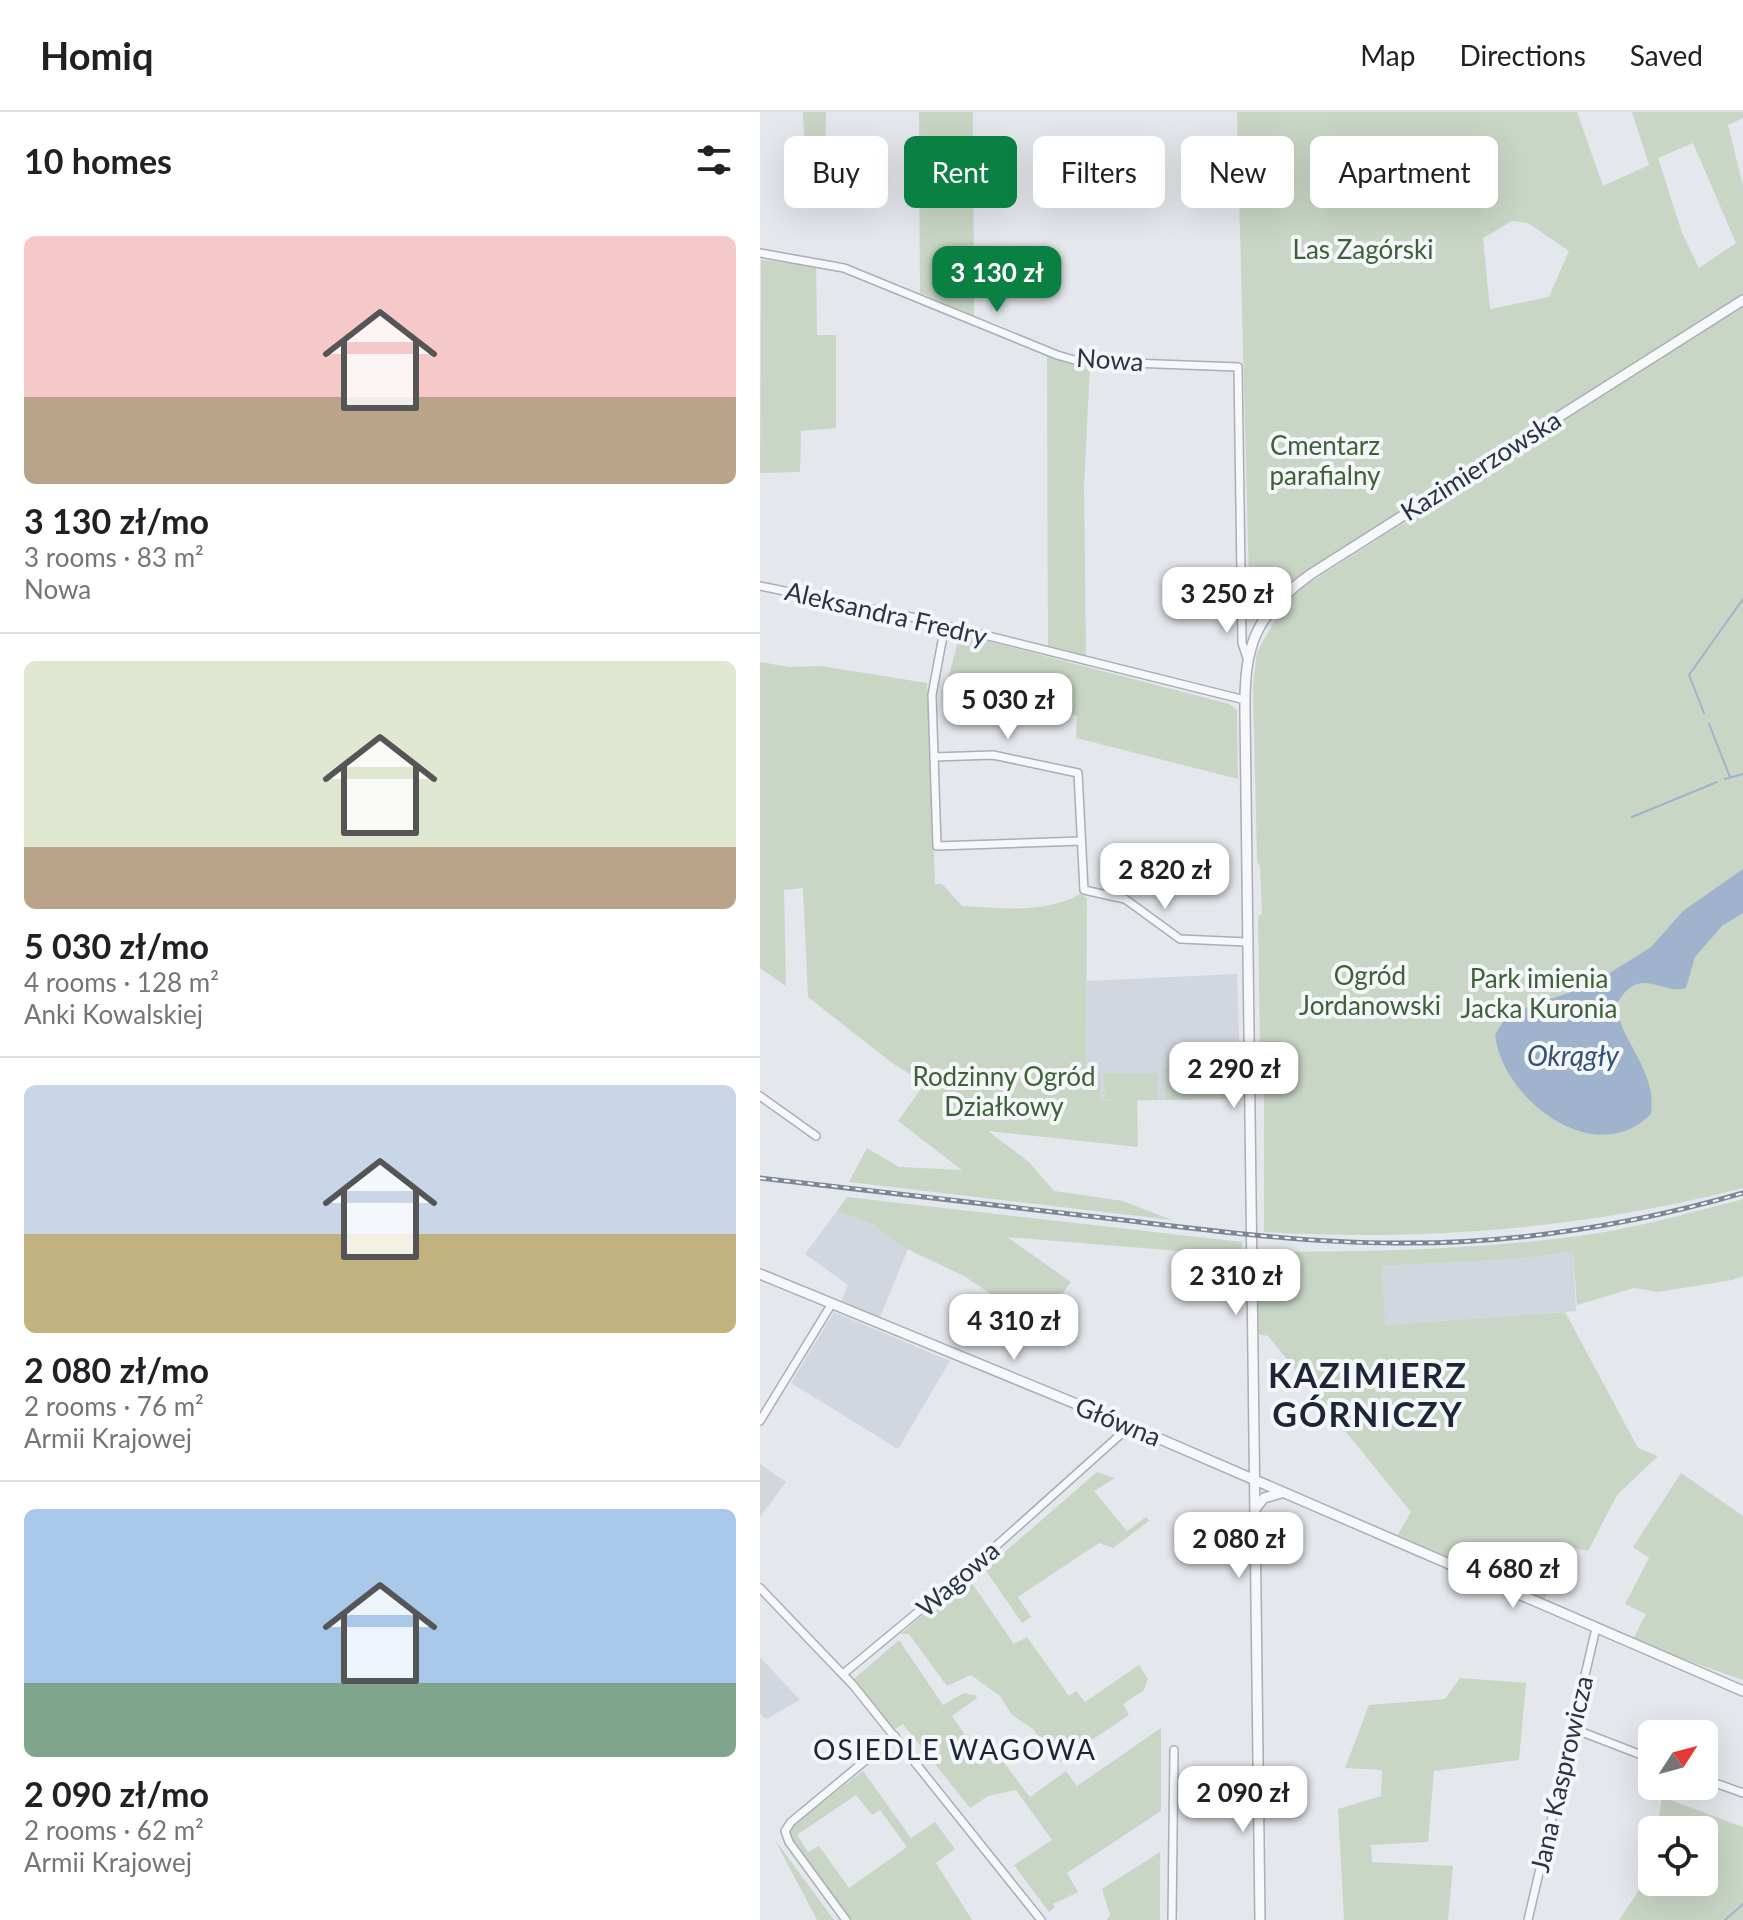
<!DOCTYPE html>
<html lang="en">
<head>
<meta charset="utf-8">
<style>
  :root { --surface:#fff; --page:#f2f2f2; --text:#202124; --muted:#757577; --line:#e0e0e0; --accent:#0b8043 }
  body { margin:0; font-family:Lato,sans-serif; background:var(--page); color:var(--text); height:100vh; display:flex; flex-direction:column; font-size:30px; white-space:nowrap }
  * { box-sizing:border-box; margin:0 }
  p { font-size:26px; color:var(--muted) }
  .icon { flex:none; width:44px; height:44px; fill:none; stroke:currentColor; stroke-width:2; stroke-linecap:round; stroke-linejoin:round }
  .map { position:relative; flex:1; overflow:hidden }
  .side { display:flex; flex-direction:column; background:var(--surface); width:760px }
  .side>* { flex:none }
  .banner { position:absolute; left:24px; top:24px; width:760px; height:72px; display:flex; gap:16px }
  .needle { width:52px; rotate:54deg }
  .tools { position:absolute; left:878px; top:1608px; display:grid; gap:16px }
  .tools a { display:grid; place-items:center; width:80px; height:80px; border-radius:12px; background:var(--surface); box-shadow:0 8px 32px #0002; font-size:40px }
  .price { position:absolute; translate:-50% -68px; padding:0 18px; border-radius:16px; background:#fff; color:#222; font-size:26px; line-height:52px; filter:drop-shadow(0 2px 4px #0008) }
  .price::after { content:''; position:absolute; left:50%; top:48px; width:24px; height:18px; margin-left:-12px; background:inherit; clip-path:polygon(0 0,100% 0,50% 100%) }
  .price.current { background:var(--accent); color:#fff }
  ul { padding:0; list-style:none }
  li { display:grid; align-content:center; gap:16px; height:424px; padding:0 24px }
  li+li { border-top:2px solid var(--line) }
  li span { display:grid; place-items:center; height:248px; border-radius:12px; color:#555 }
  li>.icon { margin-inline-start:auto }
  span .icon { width:144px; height:144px; fill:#fffc; stroke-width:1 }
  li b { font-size:34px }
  h2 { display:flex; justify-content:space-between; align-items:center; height:96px; padding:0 24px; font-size:34px }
  .tag { padding:0 28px; border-radius:12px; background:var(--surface); box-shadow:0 8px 32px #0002; font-size:28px; line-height:72px }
  .tag.current { background:var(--accent); color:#fff }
  header { display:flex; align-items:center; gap:48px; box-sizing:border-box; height:112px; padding:0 40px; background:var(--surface); border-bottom:2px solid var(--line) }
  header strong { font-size:38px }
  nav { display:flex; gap:44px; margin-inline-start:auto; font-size:28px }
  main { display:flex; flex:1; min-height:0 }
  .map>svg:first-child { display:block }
</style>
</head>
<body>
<header>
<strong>Homiq</strong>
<nav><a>Map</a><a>Directions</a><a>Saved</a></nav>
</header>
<main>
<section class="side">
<h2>10 homes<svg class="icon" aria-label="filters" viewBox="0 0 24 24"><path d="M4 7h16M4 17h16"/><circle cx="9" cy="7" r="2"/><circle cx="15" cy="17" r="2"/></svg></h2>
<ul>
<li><span style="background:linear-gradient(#f6c9c9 65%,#b9a48a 0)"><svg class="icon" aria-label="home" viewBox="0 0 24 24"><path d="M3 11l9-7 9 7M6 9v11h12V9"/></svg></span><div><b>3 130 zł/mo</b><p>3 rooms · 83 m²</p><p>Nowa</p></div></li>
<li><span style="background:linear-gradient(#dfe7d0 75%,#b9a48a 0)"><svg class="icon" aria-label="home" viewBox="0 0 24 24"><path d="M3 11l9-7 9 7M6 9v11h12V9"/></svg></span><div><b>5 030 zł/mo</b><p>4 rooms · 128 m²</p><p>Anki Kowalskiej</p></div></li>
<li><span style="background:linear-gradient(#c9d6e8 60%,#c2b280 0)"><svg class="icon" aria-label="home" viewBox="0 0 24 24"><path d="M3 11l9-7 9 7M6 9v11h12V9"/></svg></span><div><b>2 080 zł/mo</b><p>2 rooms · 76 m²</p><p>Armii Krajowej</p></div></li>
<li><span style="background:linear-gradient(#a9c7e8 70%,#7fa58c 0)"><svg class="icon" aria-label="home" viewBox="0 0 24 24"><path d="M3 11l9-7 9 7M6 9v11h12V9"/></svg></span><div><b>2 090 zł/mo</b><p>2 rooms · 62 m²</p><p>Armii Krajowej</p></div></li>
</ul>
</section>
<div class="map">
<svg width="983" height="1808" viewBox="0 0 983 1808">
  <rect width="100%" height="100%" fill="#e4e7ec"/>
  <g fill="#d2d6de">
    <path d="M477 862 481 987 340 989 326 961 327 869Z"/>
    <path d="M77 1099 112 1112 148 1137 120 1205 81 1190 88 1173 45 1142Z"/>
    <path d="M813 1139 816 1199 624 1213 622 1154 758 1147Z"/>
    <path d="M74 1200 190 1249 138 1337 31 1271Z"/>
    <path d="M0 1352 26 1370 0 1405Z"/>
    <path d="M0 1545 40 1588 6 1607 0 1601Z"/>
  </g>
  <g fill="#c9d6c5" fill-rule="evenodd">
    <path d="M43 0H66L65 43 45 42Z"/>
    <path d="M159 0H213L214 204 160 181Z"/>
    <path d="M477 0H817L843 74 889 53 872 0H983V6L968 13 983 74V182L510 483 489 472ZM933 31 976 131 939 156 922 121 898 46ZM752 109 768 111 809 139 789 185 730 197 723 126Z"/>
    <path d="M1 148 56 154 57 223H76V316L41 319 40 360 0 361Z"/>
    <path d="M983 194V1076C828 1116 664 1130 504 1120V973H497L496 933 500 927 498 805 502 801 500 754 497 750 493 573 497 540 529 484Z"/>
    <path d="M287 244 330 253 324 374 326 545 288 534Z"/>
    <path d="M200 522 469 592 477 598 478 667 316 626 317 604 186 574Z"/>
    <path d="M0 550 29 555 61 554 167 571 175 772H182L202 794C241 796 285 802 320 782L327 786 326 961H340L341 989 359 988 345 987 344 961H398V988H377L378 1035 228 1019 269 1050 294 1079 363 1089 412 1108 89 1070 107 1036 139 1055 202 1058 138 1009 165 971 132 951 48 885 43 776 24 778 26 874 0 856Z"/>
    <path d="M472 953 473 986 406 988 405 955Z"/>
    <path d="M87 1085 482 1130 481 1144 247 1125 311 1170 279 1214 204 1164 143 1135 112 1112 77 1099Z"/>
    <path d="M983 1087V1164L972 1168 898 1180 874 1176 817 1193 813 1139 758 1147 622 1154 625 1213 805 1200 878 1336 898 1344 857 1383 828 1439 813 1436 782 1491 705 1452 636 1426 651 1400 508 1224 497 1222 500 1140C603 1140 708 1138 811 1125 869 1118 926 1102 983 1087Z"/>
    <path d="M337 1360 355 1366 334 1379 367 1419 386 1405 389 1409 353 1436 339 1431 258 1485 271 1505 262 1511 225 1457Z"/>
    <path d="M921 1361 983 1404V1568L872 1529 886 1502 865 1492 889 1446 873 1435Z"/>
    <path d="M207 1464 254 1532 267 1525 309 1584 316 1579 325 1590 379 1553 388 1567 384 1578 363 1592 369 1603 298 1651 273 1617 252 1603 240 1584 211 1563 187 1574 149 1522H141Z"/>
    <path d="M139 1528 183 1593 204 1581 215 1583 217 1586 192 1604 222 1647 242 1633 245 1637 238 1643 270 1685 306 1659 317 1674 401 1616V1699L307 1761 318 1780 293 1792 295 1795 289 1800 254 1753 292 1728 256 1678 228 1684 210 1696 143 1612 134 1618 94 1567Z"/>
    <path d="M700 1566 766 1571 759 1648 674 1659 668 1730 611 1733 612 1750 693 1754 688 1808H584L578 1697 621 1684 622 1658 585 1656 609 1593 685 1587Z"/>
    <path d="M103 1659 151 1726 175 1710 195 1737 176 1751 212 1808H91L26 1718ZM96 1683 112 1703 120 1698 147 1735 89 1776 59 1734 48 1740 37 1723Z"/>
    <path d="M902 1685 983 1715V1808H859L884 1771 925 1781 929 1770H944V1718H897Z"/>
    <path d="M15 1728 74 1808H57Z"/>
    <path d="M400 1740V1808H347L350 1803 342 1777Z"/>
  </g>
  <path fill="#9fb4cc" d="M983 757V801L962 814 935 845 926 876C903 884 880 852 858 890 854 924 898 955 891 1002 835 1059 742 987 735 923L743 910 767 895 829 874 891 835 923 799Z"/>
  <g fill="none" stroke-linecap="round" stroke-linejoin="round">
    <g stroke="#9fb4cc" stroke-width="2">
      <path d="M944 601 929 563 983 487"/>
      <path d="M949 612 970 665"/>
      <path d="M965 667 983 662"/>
      <path d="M872 705 957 670"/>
      <path d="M965 1808 983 1792"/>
    </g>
    <defs>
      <g id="minor">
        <path d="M0 141 84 156 297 243 318 249 478 255 482 531 487 546"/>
        <path d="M0 474 156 506 485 588"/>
        <path d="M483 495 506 503"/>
        <path d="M185 513 172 583 177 734 321 729"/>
        <path d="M174 645 233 643 318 661 324 778 365 787 420 827 487 830"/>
        <path d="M0 984 56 1024"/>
        <path d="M0 1309 71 1193"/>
        <path d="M0 1476 93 1573 281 1808"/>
        <path d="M83 1562 217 1451 370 1314"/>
        <path d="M814 1617 892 1647"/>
        <path d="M944 1667 983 1681"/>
        <path d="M86 1808 29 1730 25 1719 31 1710 135 1624"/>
        <path d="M412 1808 414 1638"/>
        <path d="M768 1808 836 1516"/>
      </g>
      <g id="tertiary">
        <path d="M0 1162 370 1314 983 1579"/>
        <path d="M495 1397 504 1386 521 1381"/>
        <path d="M500 1808 485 600C484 533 495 502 551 462L983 188"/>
      </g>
    </defs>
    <use href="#minor" stroke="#a9aeb7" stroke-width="10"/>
    <use href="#tertiary" stroke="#a9aeb7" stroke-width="12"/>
    <use href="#minor" stroke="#f7f8fa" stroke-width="7"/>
    <use href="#tertiary" stroke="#f7f8fa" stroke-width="9"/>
    <defs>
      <path id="rail" d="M0 1066C118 1079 236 1093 354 1107 448 1118 542 1131 637 1131 753 1132 872 1113 983 1081"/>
    </defs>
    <use href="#rail" stroke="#7d8696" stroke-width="5"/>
    <use href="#rail" stroke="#f4f6f9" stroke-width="2" stroke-dasharray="6" stroke-linecap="butt"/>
  </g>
  <g text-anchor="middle" stroke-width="8" stroke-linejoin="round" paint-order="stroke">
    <g font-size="26" fill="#3f6138" stroke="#f4f6f9">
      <text x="603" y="147">Las Zagórski</text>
      <text x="565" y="343">Cmentarz<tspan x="565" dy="30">parafialny</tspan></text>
      <text x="610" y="873">Ogród<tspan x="610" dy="30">Jordanowski</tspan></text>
      <text x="779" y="876">Park imienia<tspan x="779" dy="30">Jacka Kuronia</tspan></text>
      <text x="244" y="974">Rodzinny Ogród<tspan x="244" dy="30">Działkowy</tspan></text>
    </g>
    <g font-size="26" fill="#2b3445" stroke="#f4f6f9">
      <text transform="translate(350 248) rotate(4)" y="9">Nowa</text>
      <text transform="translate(721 354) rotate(-32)" y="9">Kazimierzowska</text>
      <text transform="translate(126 502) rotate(13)" y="9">Aleksandra Fredry</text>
      <text transform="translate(358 1310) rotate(22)" y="9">Główna</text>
      <text transform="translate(198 1467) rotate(-41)" y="9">Wagowa</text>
      <text transform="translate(802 1662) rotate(-77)" y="9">Jana Kasprowicza</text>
    </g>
    <g font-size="28" font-style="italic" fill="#34527a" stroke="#f4f6f9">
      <text x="813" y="954">Okrągły</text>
    </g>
    <g font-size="28" letter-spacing="2" fill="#1d2536" stroke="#f4f6f9">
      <text x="195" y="1648">OSIEDLE WAGOWA</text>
    </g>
    <g font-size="34" font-weight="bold" letter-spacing="2" fill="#1d2536" stroke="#f4f6f9">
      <text x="608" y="1276">KAZIMIERZ<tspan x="608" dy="39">GÓRNICZY</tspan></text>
    </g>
  </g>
</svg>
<div class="tools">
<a><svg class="needle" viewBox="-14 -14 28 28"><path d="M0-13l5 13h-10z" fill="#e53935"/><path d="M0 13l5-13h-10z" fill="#757577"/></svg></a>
<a><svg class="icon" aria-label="locate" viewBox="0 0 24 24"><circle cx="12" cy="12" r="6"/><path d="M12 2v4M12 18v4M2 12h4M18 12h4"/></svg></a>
</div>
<b class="price current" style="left:237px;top:202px">3 130 zł</b>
<b class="price" style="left:467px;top:523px">3 250 zł</b>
<b class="price" style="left:248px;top:629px">5 030 zł</b>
<b class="price" style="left:405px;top:799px">2 820 zł</b>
<b class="price" style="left:474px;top:998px">2 290 zł</b>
<b class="price" style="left:476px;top:1205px">2 310 zł</b>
<b class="price" style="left:254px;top:1250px">4 310 zł</b>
<b class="price" style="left:479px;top:1468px">2 080 zł</b>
<b class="price" style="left:753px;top:1498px">4 680 zł</b>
<b class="price" style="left:483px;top:1722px">2 090 zł</b>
<div class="banner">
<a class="tag">Buy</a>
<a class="tag current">Rent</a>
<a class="tag">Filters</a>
<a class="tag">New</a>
<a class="tag">Apartment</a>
</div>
</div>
</main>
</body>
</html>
